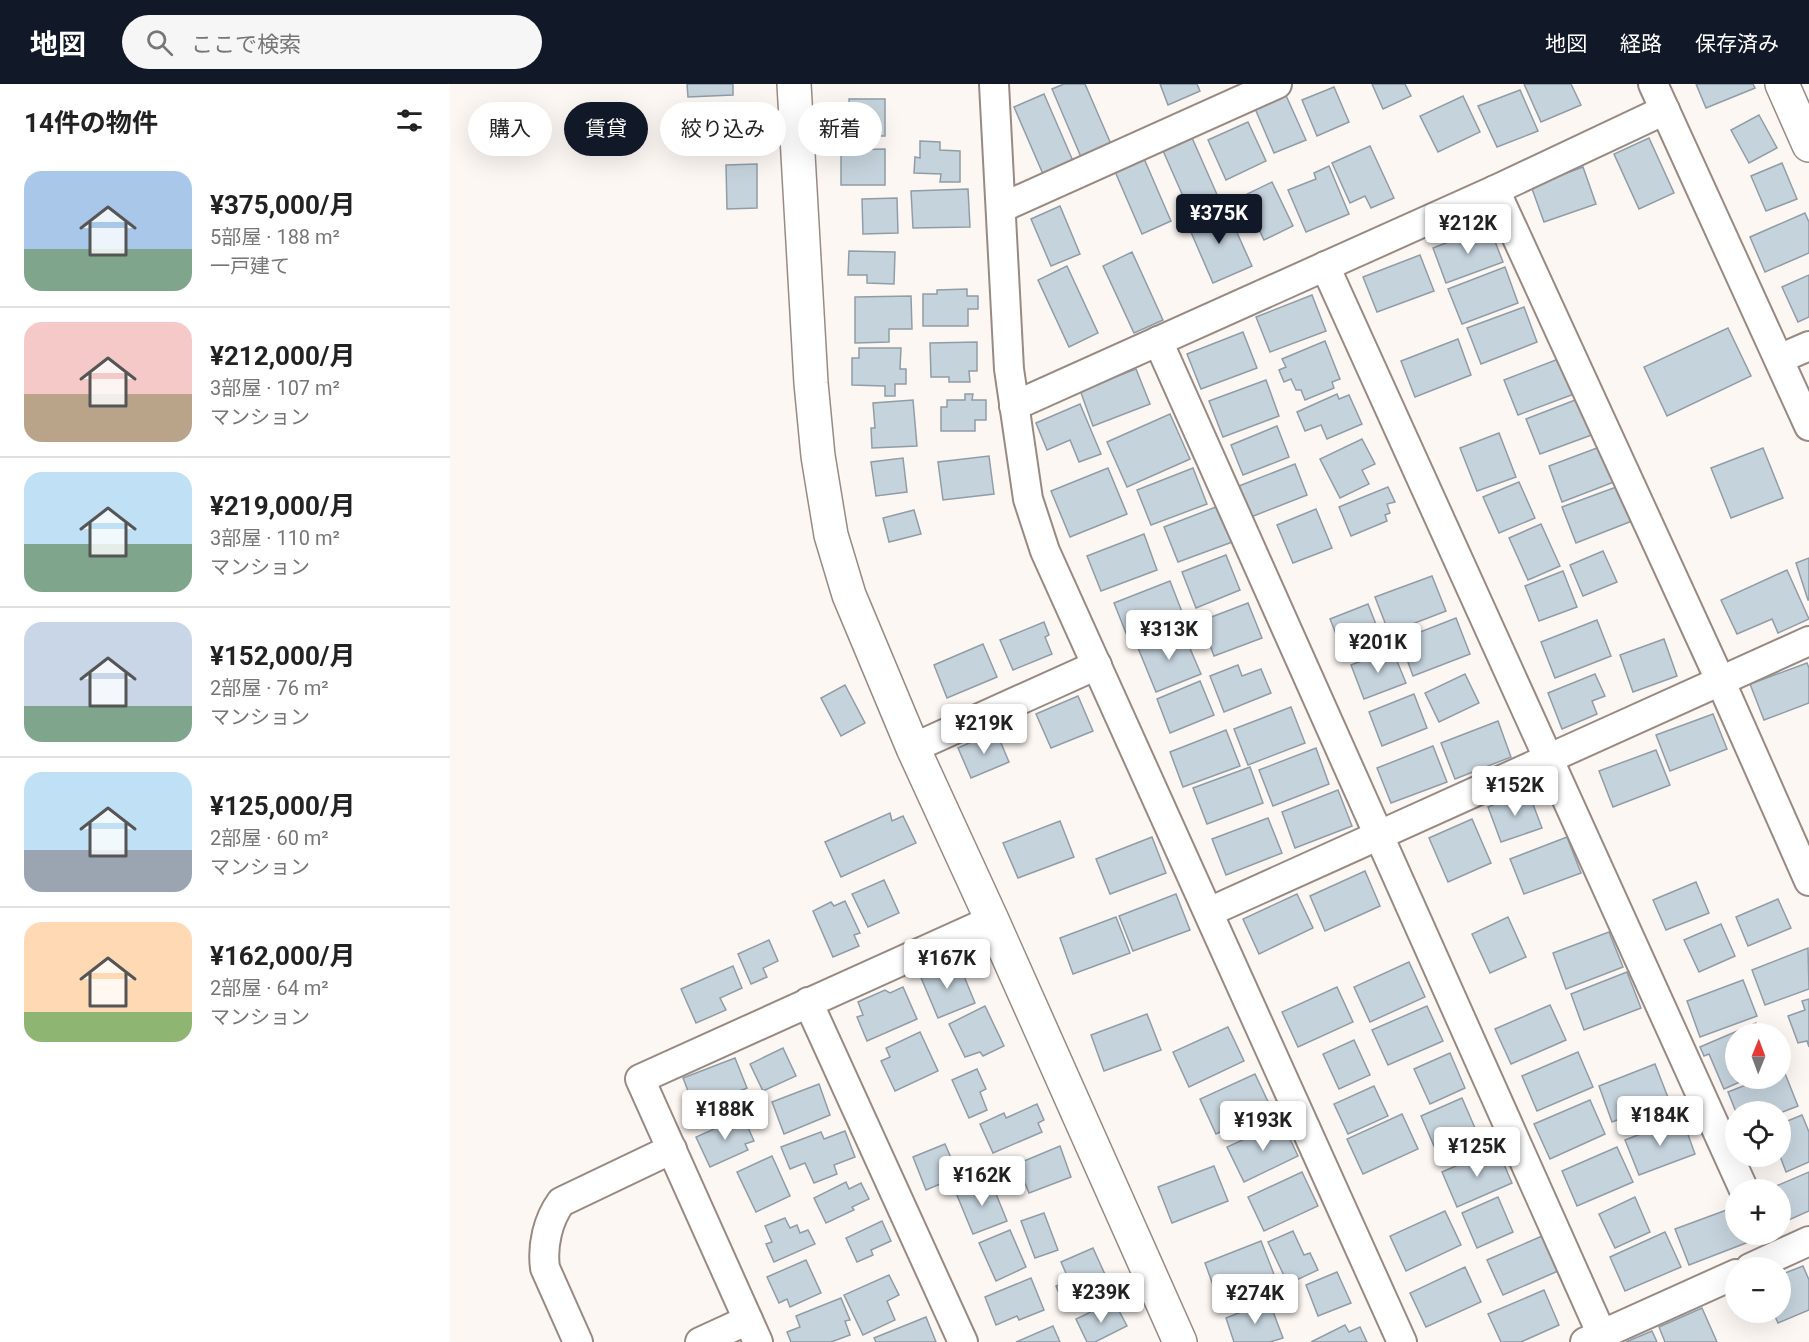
<!DOCTYPE html>
<html lang="ja">
<head>
<meta charset="utf-8">
<style>
  :root { --surface:#fff; --page:#f6f6f6; --text:#222; --muted:#767676; --line:#e0e0e0; --accent:#111827 }
  body { margin:0; font-family:Roboto,"Noto Sans JP",sans-serif; background:var(--page); color:var(--text); height:100vh; display:flex; flex-direction:column; font-size:22px; white-space:nowrap }
  * { box-sizing:border-box; margin:0 }
  p { font-size:20px; color:var(--muted) }
  .icon { flex:none; width:33px; height:33px; fill:none; stroke:currentColor; stroke-width:2; stroke-linecap:round; stroke-linejoin:round }
  .map { position:relative; flex:1; overflow:hidden }
  .panel { display:flex; flex-direction:column; background:var(--surface); width:450px }
  .panel>* { flex:none }
  .top-card { position:absolute; left:18px; top:18px; width:570px; height:54px; display:flex; gap:12px }
  .needle { width:39px; rotate:1deg }
  .tools { position:absolute; left:1275px; top:939px; display:grid; gap:12px }
  .tools a { display:grid; place-items:center; width:66px; height:66px; border-radius:50%; background:var(--surface); box-shadow:0 6px 24px #0002; font-size:30px }
  .price { position:absolute; translate:-50% -51px; padding:0 14px; border-radius:6px; background:#fff; color:#222; font-size:20px; line-height:39px; filter:drop-shadow(0 2px 3px #0008) }
  .price::after { content:''; position:absolute; left:50%; top:36px; width:18px; height:14px; margin-left:-9px; background:inherit; clip-path:polygon(0 0,100% 0,50% 100%) }
  .price.current { background:var(--accent); color:#fff }
  ul { padding:0; list-style:none }
  li { display:flex; align-items:center; gap:18px; height:150px; padding:0 24px }
  li+li { border-top:2px solid var(--line) }
  li span { display:grid; place-items:center; flex:none; width:168px; height:120px; border-radius:18px; color:#555 }
  li>.icon { margin-inline-start:auto }
  span .icon { width:72px; height:72px; fill:#fffc; stroke-width:1 }
  li b { font-size:26px }
  h2 { display:flex; justify-content:space-between; align-items:center; height:72px; padding:0 24px; font-size:26px }
  .tag { padding:0 21px; border-radius:27px; background:var(--surface); box-shadow:0 6px 24px #0002; font-size:21px; line-height:54px }
  .tag.current { background:var(--accent); color:#fff }
  header { display:flex; align-items:center; gap:36px; box-sizing:border-box; height:84px; padding:0 30px; background:var(--accent); color:#fff }
  header strong { font-size:28px }
  nav { display:flex; gap:33px; margin-inline-start:auto; font-size:21px }
  .search { width:420px; height:54px; background:var(--page); display:flex; align-items:center; gap:15px; box-sizing:border-box; padding:0 21px; border-radius:33px; color:var(--muted); font-size:22px }
  main { display:flex; flex:1; min-height:0 }
  .map>svg:first-child { display:block }
</style>
</head>
<body>
<header>
<strong>地図</strong>
<div class="search"><svg class="icon" aria-label="search" viewBox="0 0 24 24"><circle cx="10" cy="10" r="6"/><path d="M15 15l6 6"/></svg>ここで検索</div>
<nav><a>地図</a><a>経路</a><a>保存済み</a></nav>
</header>
<main>
<section class="panel">
<h2>14件の物件<svg class="icon" aria-label="filters" viewBox="0 0 24 24"><path d="M4 7h16M4 17h16"/><circle cx="9" cy="7" r="2"/><circle cx="15" cy="17" r="2"/></svg></h2>
<ul>
<li><span style="background:linear-gradient(#a9c7e8 65%,#7fa58c 0)"><svg class="icon" aria-label="home" viewBox="0 0 24 24"><path d="M3 11l9-7 9 7M6 9v11h12V9"/></svg></span><div><b>¥375,000/月</b><p>5部屋 · 188 m²</p><p>一戸建て</p></div></li>
<li><span style="background:linear-gradient(#f6c9c9 60%,#b9a48a 0)"><svg class="icon" aria-label="home" viewBox="0 0 24 24"><path d="M3 11l9-7 9 7M6 9v11h12V9"/></svg></span><div><b>¥212,000/月</b><p>3部屋 · 107 m²</p><p>マンション</p></div></li>
<li><span style="background:linear-gradient(#bfe0f5 60%,#7fa58c 0)"><svg class="icon" aria-label="home" viewBox="0 0 24 24"><path d="M3 11l9-7 9 7M6 9v11h12V9"/></svg></span><div><b>¥219,000/月</b><p>3部屋 · 110 m²</p><p>マンション</p></div></li>
<li><span style="background:linear-gradient(#c9d6e8 70%,#7fa58c 0)"><svg class="icon" aria-label="home" viewBox="0 0 24 24"><path d="M3 11l9-7 9 7M6 9v11h12V9"/></svg></span><div><b>¥152,000/月</b><p>2部屋 · 76 m²</p><p>マンション</p></div></li>
<li><span style="background:linear-gradient(#bfe0f5 65%,#9aa5b1 0)"><svg class="icon" aria-label="home" viewBox="0 0 24 24"><path d="M3 11l9-7 9 7M6 9v11h12V9"/></svg></span><div><b>¥125,000/月</b><p>2部屋 · 60 m²</p><p>マンション</p></div></li>
<li><span style="background:linear-gradient(#ffd9b3 75%,#8fb573 0)"><svg class="icon" aria-label="home" viewBox="0 0 24 24"><path d="M3 11l9-7 9 7M6 9v11h12V9"/></svg></span><div><b>¥162,000/月</b><p>2部屋 · 64 m²</p><p>マンション</p></div></li>
</ul>
</section>
<div class="map">
<svg width="1359" height="1258" viewBox="0 0 1359 1258">
  <rect width="100%" height="100%" fill="#fdf7f3"/>
  <g fill="#c5d3dd" stroke="#909da7" stroke-width="1.5">
    <path d="M237 0H283V11L238 13Z"/>
    <path d="M614 0H635L661 60 631 73 602 5Z"/>
    <path d="M710 0H747L750 7 718 21Z"/>
    <path d="M922 0H955L961 12 933 25Z"/>
    <path d="M1074 0H1121L1131 21 1091 38Z"/>
    <path d="M1246 0H1303L1305 4 1256 24Z"/>
    <path d="M884 3 899 38 867 52 852 16Z"/>
    <path d="M1070 6 1088 47 1047 63 1028 22Z"/>
    <path d="M834 7 856 56 824 69 803 20Z"/>
    <path d="M594 10 623 77 593 90 564 23Z"/>
    <path d="M1013 12 1030 48 988 68 970 32Z"/>
    <path d="M399 15H435V52H417L418 48H400Z"/>
    <path d="M1309 31 1327 64 1299 79 1281 46Z"/>
    <path d="M798 38 816 77 776 96 758 56Z"/>
    <path d="M739 47 769 115 740 128 710 60Z"/>
    <path d="M1199 54 1224 109 1189 125 1164 70Z"/>
    <path d="M470 57 490 58V66L510 67V98H490L491 90 464 89 465 73 470 74Z"/>
    <path d="M920 62 944 114 921 124 915 112 900 119 882 79Z"/>
    <path d="M435 65V101H391V66Z"/>
    <path d="M692 70 721 137 692 150 663 83Z"/>
    <path d="M1332 79 1347 115 1316 127 1301 92Z"/>
    <path d="M307 80V124L277 125 276 81Z"/>
    <path d="M879 82 899 130 856 148 838 106 866 95 864 89Z"/>
    <path d="M1133 83 1146 120 1094 138 1081 102Z"/>
    <path d="M822 98 843 142 814 156 793 112Z"/>
    <path d="M518 105 520 143 463 144 461 107Z"/>
    <path d="M447 114 448 149 413 150 412 115Z"/>
    <path d="M610 122 630 170 601 182 581 135Z"/>
    <path d="M775 122 802 182 763 199 737 139Z"/>
    <path d="M1355 129 1359 138V169L1315 188 1300 153Z"/>
    <path d="M1039 142 1053 178 996 199 983 164Z"/>
    <path d="M399 167 445 168 444 200 417 199V191H398Z"/>
    <path d="M682 168 713 236 684 249 653 182Z"/>
    <path d="M970 171 984 207 927 228 913 193Z"/>
    <path d="M617 182 648 249 619 263 588 196Z"/>
    <path d="M1055 183 1068 219 1012 240 998 205Z"/>
    <path d="M1359 191V233L1348 238 1332 203Z"/>
    <path d="M517 205V212H528V225H518V242H473V210H487V206Z"/>
    <path d="M862 211 876 247 820 268 806 233Z"/>
    <path d="M461 212 462 245H439V258L405 259V213Z"/>
    <path d="M1074 223 1087 258 1031 280 1017 244Z"/>
    <path d="M1278 244 1301 292 1217 332 1194 283Z"/>
    <path d="M793 248 807 284 751 305 737 270Z"/>
    <path d="M1008 255 1021 291 965 313 951 277Z"/>
    <path d="M875 257 890 295 882 298 884 304 855 316 851 306H846L841 295 834 298 829 286 836 283 832 275Z"/>
    <path d="M527 258V287H519L520 298H499V293H481L480 259Z"/>
    <path d="M409 264H451L450 285H456V300H445V312H435V302L402 301V274H409Z"/>
    <path d="M1111 274 1124 310 1068 331 1054 296Z"/>
    <path d="M686 285 700 320 643 342 630 306Z"/>
    <path d="M816 296 829 332 773 353 759 317Z"/>
    <path d="M515 310H523L522 316H536V336H525V347H491V323H497V316H515Z"/>
    <path d="M887 310 889 315 899 311 912 340 877 355 871 341 855 347 847 328Z"/>
    <path d="M1133 313 1147 349 1090 370 1076 335Z"/>
    <path d="M463 316 467 362 422 364 421 344H425L423 319Z"/>
    <path d="M630 320 651 370 629 378 620 356 597 366 586 339Z"/>
    <path d="M720 330 740 375 677 403 657 358Z"/>
    <path d="M827 342 839 373 793 391 781 361Z"/>
    <path d="M1049 349 1066 393 1027 407 1010 364Z"/>
    <path d="M912 355 925 380 912 386 919 400 890 414 870 375Z"/>
    <path d="M1155 361 1169 396 1112 418 1099 382Z"/>
    <path d="M1313 364 1333 414 1281 434 1261 384Z"/>
    <path d="M539 372 544 410 493 416 488 378Z"/>
    <path d="M453 374 457 408 426 412 421 378Z"/>
    <path d="M845 380 857 411 801 433 789 402Z"/>
    <path d="M658 384 677 430 620 453 601 407Z"/>
    <path d="M743 384 757 420 701 441 687 406Z"/>
    <path d="M1069 398 1085 434 1049 449 1033 413Z"/>
    <path d="M1169 402 1182 437 1126 459 1112 423Z"/>
    <path d="M938 403 945 418 937 420 940 429 935 431 937 437 901 452 889 423Z"/>
    <path d="M771 421 785 457 728 478 714 443Z"/>
    <path d="M866 425 882 464 843 479 827 441Z"/>
    <path d="M464 426 471 450 439 458 433 434Z"/>
    <path d="M1091 440 1110 482 1078 496 1059 454Z"/>
    <path d="M694 450 707 486 651 507 637 472Z"/>
    <path d="M1153 467 1167 498 1133 512 1120 481Z"/>
    <path d="M776 471 790 506 746 524 732 488Z"/>
    <path d="M1359 474V516H1358L1346 479Z"/>
    <path d="M1337 486 1359 535 1328 549 1322 535 1287 550 1271 516Z"/>
    <path d="M1113 487 1127 523 1089 537 1075 502Z"/>
    <path d="M982 492 996 527 939 549 925 513Z"/>
    <path d="M720 497 734 533 678 554 664 519Z"/>
    <path d="M798 519 812 554 764 572 751 537Z"/>
    <path d="M918 520 934 561 896 575 880 535Z"/>
    <path d="M1006 534 1020 570 963 592 950 556Z"/>
    <path d="M1147 536 1161 572 1105 594 1091 558Z"/>
    <path d="M594 538 599 551 595 553 602 570 563 586 550 556Z"/>
    <path d="M732 546 751 590 706 608 688 564Z"/>
    <path d="M1214 555 1227 592 1183 608 1170 571Z"/>
    <path d="M533 560 547 593 497 614 484 581Z"/>
    <path d="M942 565 956 599 914 615 901 581Z"/>
    <path d="M1357 579 1359 584V619L1314 636 1300 600Z"/>
    <path d="M788 581 792 592 811 585 821 609 774 628 760 592Z"/>
    <path d="M1015 590 1029 619 989 638 975 609Z"/>
    <path d="M1145 590 1155 612 1142 617 1147 630 1112 645 1098 609Z"/>
    <path d="M750 597 764 631 720 649 707 615Z"/>
    <path d="M395 601 415 639 391 652 371 614Z"/>
    <path d="M964 610 977 644 932 662 919 628Z"/>
    <path d="M628 612 643 647 601 664 586 630Z"/>
    <path d="M841 623 855 659 798 681 784 645Z"/>
    <path d="M1263 630 1277 665 1220 687 1206 651Z"/>
    <path d="M1048 637 1061 673 1005 695 991 659Z"/>
    <path d="M776 646 790 682 733 703 720 668Z"/>
    <path d="M546 647 559 678 521 694 508 664Z"/>
    <path d="M983 662 997 698 941 719 927 684Z"/>
    <path d="M866 664 879 700 823 722 809 686Z"/>
    <path d="M1206 666 1220 701 1163 723 1149 687Z"/>
    <path d="M800 683 813 719 757 740 743 704Z"/>
    <path d="M888 706 902 742 845 764 832 728Z"/>
    <path d="M1078 707 1092 744 1051 758 1038 723Z"/>
    <path d="M440 729 442 737 453 732 466 759 391 793 375 758Z"/>
    <path d="M818 734 832 769 776 791 762 755Z"/>
    <path d="M1022 735 1041 779 998 798 979 754Z"/>
    <path d="M610 737 624 773 568 794 553 759Z"/>
    <path d="M702 753 716 789 660 810 646 775Z"/>
    <path d="M1117 753 1131 789 1074 810 1060 775Z"/>
    <path d="M915 787 930 822 875 847 860 812Z"/>
    <path d="M434 796 449 829 418 843 402 810Z"/>
    <path d="M1246 798 1259 829 1216 846 1203 816Z"/>
    <path d="M726 810 740 846 683 867 669 832Z"/>
    <path d="M847 810 863 844 809 870 793 835Z"/>
    <path d="M1328 815 1341 844 1298 862 1286 833Z"/>
    <path d="M395 817 410 849 404 851 409 862 383 873 363 827 381 818 384 822Z"/>
    <path d="M666 833 680 869 623 890 610 854Z"/>
    <path d="M1058 833 1076 873 1040 889 1022 850Z"/>
    <path d="M1271 840 1285 872 1249 888 1234 856Z"/>
    <path d="M1159 848 1173 883 1116 905 1103 869Z"/>
    <path d="M319 856 328 877 313 884 317 893 301 900 288 870Z"/>
    <path d="M1358 864 1359 905 1315 921 1302 886Z"/>
    <path d="M959 878 975 913 920 938 904 903Z"/>
    <path d="M509 880 525 919 488 934 469 889 488 882 491 888Z"/>
    <path d="M283 882 292 904 270 914 276 926 246 939 231 905Z"/>
    <path d="M1177 888 1191 924 1134 946 1121 910Z"/>
    <path d="M1293 896 1307 932 1250 953 1237 917Z"/>
    <path d="M453 903 467 935 417 957 407 933 413 931 408 918 435 906 440 909Z"/>
    <path d="M887 903 903 938 848 963 832 928Z"/>
    <path d="M1359 915V963L1357 957 1348 959 1338 932 1355 926 1352 917Z"/>
    <path d="M1100 921 1116 956 1061 980 1045 945Z"/>
    <path d="M535 922 554 962 533 972 530 968 515 973 499 940Z"/>
    <path d="M977 922 993 957 938 981 922 946Z"/>
    <path d="M697 930 711 966 654 987 641 951Z"/>
    <path d="M1306 939 1311 950H1286V994H1299L1274 1005 1259 970 1254 972 1250 963Z"/>
    <path d="M778 943 794 977 739 1003 723 968Z"/>
    <path d="M470 948 488 987 445 1007 431 977 440 973 436 964Z"/>
    <path d="M904 956 920 991 889 1005 873 970Z"/>
    <path d="M333 964 346 992 313 1007 300 980Z"/>
    <path d="M1128 968 1143 1003 1087 1027 1072 992Z"/>
    <path d="M1000 969 1015 1004 980 1020 964 985Z"/>
    <path d="M285 974 297 1004 245 1025 233 994Z"/>
    <path d="M1205 980 1219 1016 1162 1038 1149 1002Z"/>
    <path d="M527 985 536 1005 530 1008 537 1026 519 1034 502 996Z"/>
    <path d="M1334 987 1348 1022 1330 1029 1286 1028 1278 1008 1314 994H1330V988Z"/>
    <path d="M805 990 821 1024 766 1050 750 1015Z"/>
    <path d="M369 1000 380 1031 334 1050 322 1018Z"/>
    <path d="M924 1002 938 1032 898 1050 884 1020Z"/>
    <path d="M1012 1014 1025 1044 984 1062 971 1032Z"/>
    <path d="M1140 1016 1155 1050 1100 1075 1084 1040Z"/>
    <path d="M587 1020 594 1036 588 1039 592 1048 543 1069 530 1040 554 1029 556 1034Z"/>
    <path d="M952 1030 968 1065 913 1090 897 1055Z"/>
    <path d="M1352 1031 1359 1048V1078L1336 1088 1330 1072V1040Z"/>
    <path d="M293 1032 304 1057 295 1060 298 1066 260 1083 246 1053Z"/>
    <path d="M1232 1034 1245 1070 1189 1091 1175 1056Z"/>
    <path d="M832 1038 848 1072 794 1098 777 1063Z"/>
    <path d="M395 1047 405 1073 384 1081 387 1090 364 1099 355 1079 340 1085 331 1063 371 1048 374 1055Z"/>
    <path d="M495 1060 509 1092 476 1106 463 1073Z"/>
    <path d="M610 1062 621 1093 579 1109 567 1080Z"/>
    <path d="M1167 1063 1183 1098 1127 1122 1112 1087Z"/>
    <path d="M1047 1064 1062 1099 1007 1123 992 1088Z"/>
    <path d="M322 1072 340 1112 306 1128 287 1088Z"/>
    <path d="M764 1082 778 1117 722 1139 708 1103Z"/>
    <path d="M852 1088 868 1122 814 1147 798 1113Z"/>
    <path d="M1359 1088V1127L1334 1138 1330 1130V1106H1317Z"/>
    <path d="M540 1095 557 1137 523 1150 506 1109Z"/>
    <path d="M396 1098 399 1105 411 1099 419 1115 402 1123 404 1126 376 1139 364 1114Z"/>
    <path d="M1048 1113 1063 1148 1027 1164 1012 1129Z"/>
    <path d="M1185 1113 1200 1148 1165 1164 1149 1130Z"/>
    <path d="M1282 1124 1286 1133V1150H1292L1296 1159 1239 1181 1225 1145Z"/>
    <path d="M995 1127 1011 1161 956 1187 940 1152Z"/>
    <path d="M594 1129 608 1166 585 1174 571 1137Z"/>
    <path d="M335 1134 340 1144 347 1141 350 1149 358 1146 365 1160 324 1178 316 1160 322 1158 315 1142Z"/>
    <path d="M432 1137 441 1157 421 1166 423 1171 407 1178 396 1154Z"/>
    <path d="M560 1146 576 1183 546 1197 529 1159Z"/>
    <path d="M843 1147 854 1171 860 1169 868 1186 838 1200 818 1158Z"/>
    <path d="M1215 1148 1231 1183 1175 1207 1160 1173Z"/>
    <path d="M1092 1152 1108 1187 1053 1211 1037 1176Z"/>
    <path d="M811 1157 825 1193 768 1215 755 1179Z"/>
    <path d="M643 1164 658 1197 613 1218 606 1202 619 1196 611 1178Z"/>
    <path d="M356 1176 371 1209 340 1223 337 1215 329 1219 317 1193Z"/>
    <path d="M1353 1182 1359 1196V1226L1328 1239 1323 1228H1330V1191Z"/>
    <path d="M1015 1183 1031 1218 976 1243 960 1209Z"/>
    <path d="M887 1188 901 1219 868 1232 856 1201Z"/>
    <path d="M439 1191 449 1211 437 1217 445 1236 413 1251 394 1211Z"/>
    <path d="M581 1194 594 1226 569 1236 567 1232 546 1241 535 1213Z"/>
    <path d="M1094 1206 1109 1241 1071 1258H1051L1038 1230Z"/>
    <path d="M391 1214 400 1236 395 1237 400 1251 381 1258H341L337 1248 350 1243 346 1232Z"/>
    <path d="M819 1217 833 1254 820 1258H784L776 1234Z"/>
    <path d="M667 1223 677 1242 645 1258H637L626 1235 649 1224 652 1230Z"/>
    <path d="M1252 1224 1267 1258H1215L1209 1243Z"/>
    <path d="M476 1233 486 1258H426L424 1254Z"/>
    <path d="M895 1241 899 1248 910 1243 917 1258H861Z"/>
    <path d="M603 1242 610 1258H566Z"/>
    <path d="M1202 1247 1207 1258H1176Z"/>
  </g>
  <g fill="none" stroke-linecap="round" stroke-linejoin="round">
    <defs>
      <g id="minor">
        <path d="M544 0 559 285 578 415 595 467 952 1258"/>
        <path d="M1203 0 1359 342"/>
        <path d="M1045 106 1270 596 1359 797"/>
        <path d="M551 124 827 0"/>
        <path d="M875 182 1294 1106"/>
        <path d="M708 257 1152 1251"/>
        <path d="M1329 275 1359 262"/>
        <path d="M564 322 1045 106 1215 26"/>
        <path d="M463 664 647 581"/>
        <path d="M759 828 1359 557"/>
        <path d="M358 918 513 1258"/>
        <path d="M1300 1184 1359 1157"/>
        <path d="M128 1258 95 1184C92 1161 98 1136 111 1118L222 1065"/>
        <path d="M250 1258 298 1236"/>
        <path d="M308 1258 190 995 542 836"/>
        <path d="M1135 1258 1286 1190"/>
      </g>
      <g id="tertiary">
        <path d="M344 0 361 299 368 372 381 451 399 511 463 664 542 836 730 1258"/>
        <path d="M1332 0 1359 61"/>
      </g>
    </defs>
    <use href="#minor" stroke="#988a82" stroke-width="32"/>
    <use href="#tertiary" stroke="#988a82" stroke-width="36"/>
    <use href="#minor" stroke="#fff" stroke-width="28"/>
    <use href="#tertiary" stroke="#fff" stroke-width="33"/>
  </g>
</svg>
<div class="tools">
<a><svg class="needle" viewBox="-14 -14 28 28"><path d="M0-13l5 13h-10z" fill="#e53935"/><path d="M0 13l5-13h-10z" fill="#767676"/></svg></a>
<a><svg class="icon" aria-label="locate" viewBox="0 0 24 24"><circle cx="12" cy="12" r="6"/><path d="M12 2v4M12 18v4M2 12h4M18 12h4"/></svg></a>
<a>+</a>
<a>−</a>
</div>
<b class="price current" style="left:769px;top:161px">¥375K</b>
<b class="price" style="left:1018px;top:171px">¥212K</b>
<b class="price" style="left:719px;top:577px">¥313K</b>
<b class="price" style="left:928px;top:590px">¥201K</b>
<b class="price" style="left:534px;top:671px">¥219K</b>
<b class="price" style="left:1065px;top:733px">¥152K</b>
<b class="price" style="left:497px;top:906px">¥167K</b>
<b class="price" style="left:275px;top:1057px">¥188K</b>
<b class="price" style="left:1210px;top:1063px">¥184K</b>
<b class="price" style="left:813px;top:1068px">¥193K</b>
<b class="price" style="left:1027px;top:1094px">¥125K</b>
<b class="price" style="left:532px;top:1123px">¥162K</b>
<b class="price" style="left:651px;top:1240px">¥239K</b>
<b class="price" style="left:805px;top:1241px">¥274K</b>
<div class="top-card">
<a class="tag">購入</a>
<a class="tag current">賃貸</a>
<a class="tag">絞り込み</a>
<a class="tag">新着</a>
</div>
</div>
</main>
</body>
</html>
